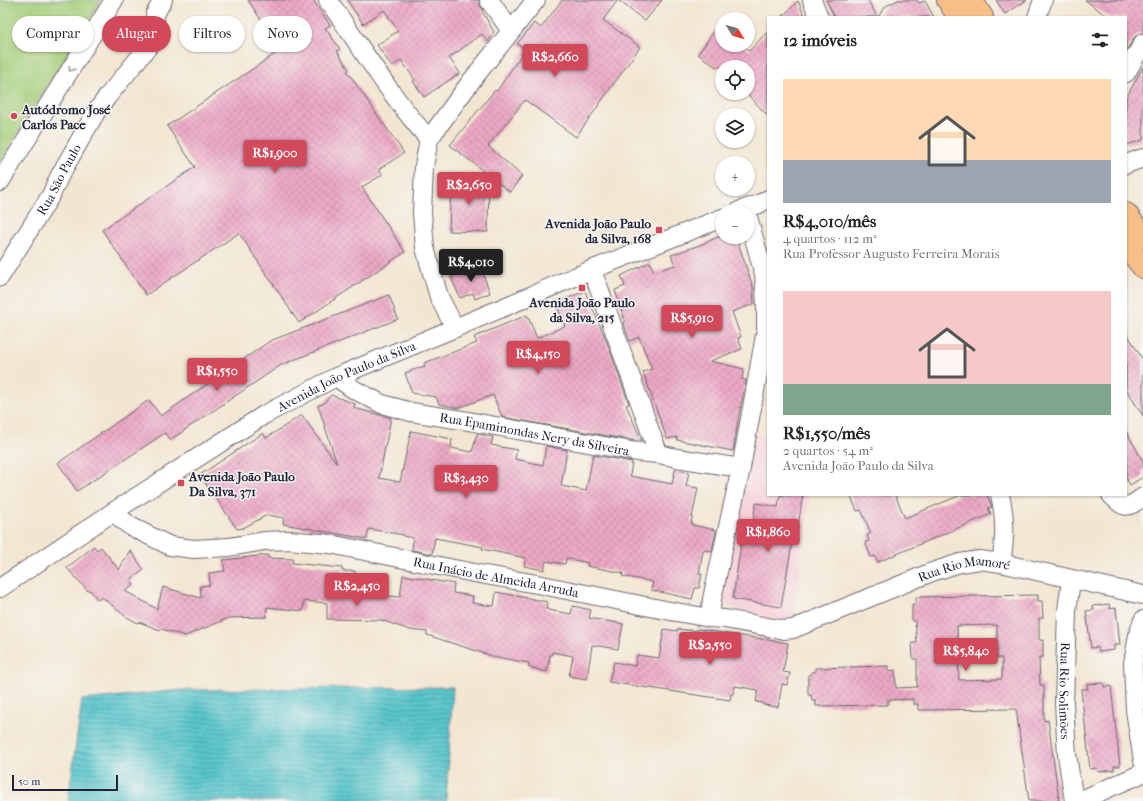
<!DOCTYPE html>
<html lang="pt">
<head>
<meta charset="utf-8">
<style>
  :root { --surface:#fff; --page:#f6f6f6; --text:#222; --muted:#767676; --accent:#d1495b }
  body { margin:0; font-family:"IM FELL French Canon",serif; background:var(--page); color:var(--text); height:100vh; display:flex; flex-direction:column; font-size:15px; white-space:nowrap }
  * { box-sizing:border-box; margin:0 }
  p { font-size:13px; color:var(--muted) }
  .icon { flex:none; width:22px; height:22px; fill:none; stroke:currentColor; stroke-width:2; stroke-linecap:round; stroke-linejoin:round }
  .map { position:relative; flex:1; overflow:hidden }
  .drawer { position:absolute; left:767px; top:16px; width:360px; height:480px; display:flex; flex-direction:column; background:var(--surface); border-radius:0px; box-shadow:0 1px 3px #0004 }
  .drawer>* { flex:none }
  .guide { position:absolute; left:12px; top:16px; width:380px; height:36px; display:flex; gap:8px }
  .needle { width:26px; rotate:127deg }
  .tools { position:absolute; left:715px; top:12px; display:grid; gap:8px }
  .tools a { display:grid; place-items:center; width:40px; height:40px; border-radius:50%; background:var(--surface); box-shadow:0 1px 3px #0004; font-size:20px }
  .scale { position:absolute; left:12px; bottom:10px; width:106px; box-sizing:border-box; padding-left:4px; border:2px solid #22223b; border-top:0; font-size:11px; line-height:14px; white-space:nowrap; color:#22223b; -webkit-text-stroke:3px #f6f6f2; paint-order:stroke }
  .price { position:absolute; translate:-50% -34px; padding:0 9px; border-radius:4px; background:var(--accent); color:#fff; font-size:13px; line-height:26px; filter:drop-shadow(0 1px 2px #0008) }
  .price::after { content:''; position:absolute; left:50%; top:24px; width:12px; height:9px; margin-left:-6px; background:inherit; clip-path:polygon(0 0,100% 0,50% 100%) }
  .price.current { background:#222; color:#fff }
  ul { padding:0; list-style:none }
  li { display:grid; align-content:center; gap:8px; height:212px; padding:0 16px }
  li span { display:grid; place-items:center; height:124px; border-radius:0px; color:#555 }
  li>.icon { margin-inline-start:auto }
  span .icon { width:72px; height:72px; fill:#fffc; stroke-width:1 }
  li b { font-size:17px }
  h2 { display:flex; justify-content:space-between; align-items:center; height:48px; padding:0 16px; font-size:17px }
  .pill { padding:0 14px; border-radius:18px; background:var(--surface); box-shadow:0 1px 3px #0004; font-size:14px; line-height:36px }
  .pill.current { background:var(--accent); color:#fff }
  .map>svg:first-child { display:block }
</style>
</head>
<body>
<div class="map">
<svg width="1143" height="801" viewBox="0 0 1143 801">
  <defs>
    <pattern id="water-rules" width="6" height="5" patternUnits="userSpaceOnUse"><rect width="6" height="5" fill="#58c6cc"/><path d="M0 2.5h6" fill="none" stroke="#48a0a7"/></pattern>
    <pattern id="building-cross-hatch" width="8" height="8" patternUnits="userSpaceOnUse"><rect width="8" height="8" fill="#eca8c5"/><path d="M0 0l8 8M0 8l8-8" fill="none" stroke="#ca90aa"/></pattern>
  </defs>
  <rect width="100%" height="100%" fill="#f6f6f2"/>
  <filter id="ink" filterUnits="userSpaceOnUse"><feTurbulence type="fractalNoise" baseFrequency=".025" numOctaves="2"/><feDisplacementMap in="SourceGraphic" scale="8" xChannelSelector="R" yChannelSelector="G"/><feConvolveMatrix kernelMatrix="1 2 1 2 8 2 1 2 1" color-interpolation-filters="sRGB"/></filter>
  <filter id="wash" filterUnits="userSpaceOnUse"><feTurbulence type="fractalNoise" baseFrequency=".012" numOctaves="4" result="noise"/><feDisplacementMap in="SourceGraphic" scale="16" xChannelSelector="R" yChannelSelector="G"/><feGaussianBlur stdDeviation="0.9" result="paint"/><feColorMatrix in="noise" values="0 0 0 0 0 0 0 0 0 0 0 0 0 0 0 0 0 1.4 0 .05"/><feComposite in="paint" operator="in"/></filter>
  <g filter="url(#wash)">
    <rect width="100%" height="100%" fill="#f3e6d1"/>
    <path fill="#f6cfd7" d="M755 432 768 437V495H810L793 619 788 622 729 607 725 603 722 595Z"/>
    <path fill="#a5ce7a" stroke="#64785a" d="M0 0H101L0 162Z"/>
    <path fill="url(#water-rules)" stroke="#3d7484" d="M453 687 446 801H68L82 700 182 690Z"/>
    <g id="blocks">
      <g fill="url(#building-cross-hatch)" fill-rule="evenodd">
        <path d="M248 0H313L330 25 325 28 340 49 337 51 349 70 347 71 404 153 379 169 382 175 362 187 405 252 299 323 239 233 146 295 102 230 195 167 167 126 281 50Z"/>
        <path d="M347 0H479L480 6 483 10 482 11 494 32 488 42 482 34 449 58 460 73 424 97 413 81 415 80 401 60 392 67 377 45 398 31 384 10 363 24Z"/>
        <path d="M562 0H662L645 21 618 0 603 20 640 47 576 137 525 100 488 146 522 176 510 192 450 145 495 90 497 91 525 49 517 44 534 23 541 28Z"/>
        <path d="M826 0H868L877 17H835Z"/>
        <path d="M898 0H917L919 3 925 1 934 17H878L886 6Z"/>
        <path d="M996 0H1027L1005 14Z"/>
        <path d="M1085 0H1143V33L1138 34 1134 38 1126 51V35L1128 32 1126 31V17H1108Z"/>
        <path d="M798 1 805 17H782Z"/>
        <path d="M722 20V45H743L749 51 768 31V116L748 95V67H716L698 54Z"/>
        <path d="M1143 67V140L1126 145V98Z"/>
        <path d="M451 180 489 181 488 232 449 231Z"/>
        <path d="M718 237H728L730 242 737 240 753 287 754 304 732 312 741 337 738 338 742 349 710 361 744 369 742 379 746 380 739 415 733 451 677 440V437L667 439 643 372 652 369 639 337 630 341 623 322 625 321 615 290 625 286 621 276 631 271 650 262 654 272 675 265 671 255 700 245Z"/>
        <path d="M480 265 490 293 475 299 473 293 460 298 451 277Z"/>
        <path d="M585 291 607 342 629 404 626 405 642 441H636L502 417 493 395 458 408 439 404 436 397 412 393 405 373 425 366 424 363 477 343 474 337 527 315 537 338 565 326 556 303Z"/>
        <path d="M389 295 398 319 281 365 170 440 165 433 77 491 58 463 149 400 161 416 270 341Z"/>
        <path d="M1126 332 1143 360V416L1126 389Z"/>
        <path d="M331 395 355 404 354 408 391 418 379 478 400 482 411 431 452 439 451 448 472 452 477 434 493 437 491 445 517 450 515 459 543 465 546 446 567 450 561 486 586 491 593 455 632 462 630 476 672 484 675 470 689 472 686 486 698 488 691 523H693L692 525 716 530 712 551 703 550 699 574H702L699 588H695L692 599 651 590 653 582 622 576 623 573 587 566 588 563 566 558 565 564 546 561 544 570 524 566 526 558 482 549 483 547 435 538 432 554 412 550 413 538 403 536 404 535 369 529 367 539 283 524 284 518 267 515 243 528 237 529 200 475 263 433 266 438 302 415 337 464 318 405 323 404Z"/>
        <path d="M1126 431 1143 461V477L1130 485 1126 478Z"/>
        <path d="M780 495H803L797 532H794L781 607 733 599 741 543 749 544 756 503 778 507Z"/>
        <path d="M850 495H895L905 518 961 495H987L992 507 988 508 991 514 878 562 875 556 871 557 865 542 869 541 867 535 871 533 861 510 857 511Z"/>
        <path d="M94 546 97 550 101 547 119 570 130 550 144 570 130 580 134 585 125 591 157 609 163 587 201 598 200 586 210 585 209 573 225 571 223 560 268 555V558L293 559 292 563 342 568V571H355V581H360L358 593 400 597 403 575 454 584 453 593 473 596 472 603 494 606 496 592 548 602 546 609H548V610L571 614 573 606 591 610 589 618 623 624 618 649 592 645 587 679 569 676 573 656 552 652V655H550L547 672 528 667 529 663 501 658V659L427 635V632L410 630 381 620 327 619V603L304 601 303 611 267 607 266 617 229 618 185 636 161 629 160 630 139 622 138 623 125 616 102 597 98 600 90 590 88 591 67 568Z"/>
        <path d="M1038 595V601H1042L1043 618H1039V640H1043V657H1039L1040 685H1044V721L1048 720 1059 800 1052 801H1029L1016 709 918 710V704H913V699L888 700V705L816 706V701H812L811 695H808V675H811V672H815V668L888 666V671L895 670 896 688 917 687V659H913L912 643H917L915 621H912V604H916V597ZM997 625V658H1002V679L959 680 957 626Z"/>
        <path d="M1109 604 1110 609 1116 608 1120 645H1114V650L1099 652 1098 647 1091 648 1086 611 1094 610 1093 606Z"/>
        <path d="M664 629 677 631V629L697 631V629L788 643 783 672 790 673 787 685 782 684 778 707 763 705V703L756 702 758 690 735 686 733 694H731L730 700 609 682 614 662 635 666 637 655 659 658Z"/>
        <path d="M1104 683V687L1111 686 1120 766H1114V770L1098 772 1097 768 1090 769 1081 689H1088L1087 684Z"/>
      </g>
    </g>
  </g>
  <g filter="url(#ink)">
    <use href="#blocks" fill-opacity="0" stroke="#6b6770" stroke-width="1"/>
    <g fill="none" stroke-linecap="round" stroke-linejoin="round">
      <defs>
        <g id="minor">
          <path d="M328 0C361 47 391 97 429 139"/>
          <path d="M489 0 511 31"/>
          <path d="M812 0 819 17"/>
          <path d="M1037 17 1043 0"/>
          <path d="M1126 73 1143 43"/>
          <path d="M1126 164 1143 158"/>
          <path d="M0 182 114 0"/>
          <path d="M739 211 759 204 768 199"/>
          <path d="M591 270 599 288 653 439 659 454"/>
          <path id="s1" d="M0 277 51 195 60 175 96 112 107 97 148 47 151 41 155 28V14L163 0"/>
          <path d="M455 328 439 297 425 248 422 213 424 166 429 139 472 80 536 0"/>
          <path id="s2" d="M336 377 353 389 382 404 411 412 468 421 637 452 659 454 677 458 741 468"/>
          <path d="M1000 495C1006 519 1005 539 1001 563"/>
          <path d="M1111 495C1126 510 1127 508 1143 497"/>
          <path id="s3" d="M113 512 130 526 170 546 194 549 229 547 264 541 289 540 330 544 474 573 537 584 665 610 710 618 725 619 784 630 793 629 932 572 960 563 980 560 1001 563 1143 595"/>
          <path id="s4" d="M1071 580 1067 611 1064 703 1067 755 1074 801"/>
          <path id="s5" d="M0 588 113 512 264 415 336 377 455 328 591 270 722 218"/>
          <path d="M710 618 712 599 741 468 766 330V306L764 274 748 217"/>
          <path d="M1143 620 1138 635 1133 663 1135 710 1143 761"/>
          <path d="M1079 801 1143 773"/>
        </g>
        <g id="major">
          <path d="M948 0 959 17"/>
          <path d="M971 0 982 17"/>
          <path d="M1126 214 1143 237"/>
          <path d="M1126 245 1143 267"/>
        </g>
      </defs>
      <use href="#minor" stroke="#6b6770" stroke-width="20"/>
      <use href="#major" stroke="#6b6770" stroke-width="24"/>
      <use href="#minor" stroke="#fff" stroke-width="18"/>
      <use href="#major" stroke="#f7be88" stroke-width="22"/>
    </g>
    <defs><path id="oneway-chevron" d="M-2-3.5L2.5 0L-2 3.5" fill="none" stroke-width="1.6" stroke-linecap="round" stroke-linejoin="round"/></defs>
    <use stroke="#9c9ca7" href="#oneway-chevron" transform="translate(71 69) rotate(122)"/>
  </g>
  <g fill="#d1495b" stroke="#f6f6f2" stroke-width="1.5">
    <circle cx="14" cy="116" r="4"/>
    <rect x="655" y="226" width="8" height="8" rx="2"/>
    <rect x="578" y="284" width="8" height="8" rx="2"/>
    <rect x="177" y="479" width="8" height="8" rx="2"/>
  </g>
  <g text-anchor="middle" stroke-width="3" stroke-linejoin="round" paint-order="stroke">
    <g font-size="13" font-weight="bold" fill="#22223b" stroke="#f6f6f2" text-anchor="start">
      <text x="22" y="114">Autódromo José<tspan x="22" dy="15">Carlos Pace</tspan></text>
      <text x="651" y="228" text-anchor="end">Avenida João Paulo<tspan x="651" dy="15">da Silva, 168</tspan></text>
      <text x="582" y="307" text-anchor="middle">Avenida João Paulo<tspan x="582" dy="15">da Silva, 215</tspan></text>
      <text x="189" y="481">Avenida João Paulo<tspan x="189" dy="15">Da Silva, 371</tspan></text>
    </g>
    <g font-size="13" fill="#22223b" stroke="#f6f6f2">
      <text dy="5" stroke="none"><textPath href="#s1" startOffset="114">Rua Sāo Paulo</textPath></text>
      <text dy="5" stroke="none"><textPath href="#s5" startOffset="407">Avenida João Paulo da Silva</textPath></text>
      <text dy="5" stroke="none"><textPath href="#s2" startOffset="209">Rua Epaminondas Nery da Silveira</textPath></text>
      <text dy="5" stroke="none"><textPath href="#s3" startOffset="882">Rua Rio Mamoré</textPath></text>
      <text dy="5" stroke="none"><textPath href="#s3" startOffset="397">Rua Inácio de Almeida Arruda</textPath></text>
      <text dy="5" stroke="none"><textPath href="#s4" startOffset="111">Rua Rio Solimões</textPath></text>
    </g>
  </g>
</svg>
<div class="tools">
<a><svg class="needle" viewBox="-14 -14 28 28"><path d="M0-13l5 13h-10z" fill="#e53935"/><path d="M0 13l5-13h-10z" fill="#767676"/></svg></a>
<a><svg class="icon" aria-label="locate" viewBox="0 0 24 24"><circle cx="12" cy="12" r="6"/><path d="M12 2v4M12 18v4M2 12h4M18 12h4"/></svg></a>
<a><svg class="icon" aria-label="layers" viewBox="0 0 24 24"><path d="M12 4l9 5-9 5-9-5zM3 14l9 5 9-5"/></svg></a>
<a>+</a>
<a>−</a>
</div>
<div class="scale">50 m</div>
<b class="price" style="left:555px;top:78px">R$2,660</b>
<b class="price" style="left:275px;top:174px">R$1,900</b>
<b class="price" style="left:469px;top:206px">R$2,650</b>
<b class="price current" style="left:471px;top:283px">R$4,010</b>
<b class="price" style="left:692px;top:339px">R$5,910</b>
<b class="price" style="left:538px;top:375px">R$4,150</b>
<b class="price" style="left:217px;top:392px">R$1,550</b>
<b class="price" style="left:466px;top:499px">R$3,430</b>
<b class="price" style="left:768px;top:553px">R$1,860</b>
<b class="price" style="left:357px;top:607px">R$2,450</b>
<b class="price" style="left:710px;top:666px">R$2,550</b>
<b class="price" style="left:966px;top:672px">R$5,840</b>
<div class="guide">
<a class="pill">Comprar</a>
<a class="pill current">Alugar</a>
<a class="pill">Filtros</a>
<a class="pill">Novo</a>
</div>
<section class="drawer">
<h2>12 imóveis<svg class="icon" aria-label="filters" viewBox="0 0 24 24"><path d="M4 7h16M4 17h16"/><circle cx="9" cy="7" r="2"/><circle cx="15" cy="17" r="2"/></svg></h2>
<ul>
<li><span style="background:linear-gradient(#ffd9b3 65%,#9aa5b1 0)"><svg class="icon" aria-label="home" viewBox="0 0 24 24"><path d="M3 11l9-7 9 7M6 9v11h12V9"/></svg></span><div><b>R$4,010/mês</b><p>4 quartos · 112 m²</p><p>Rua Professor Augusto Ferreira Morais</p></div></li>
<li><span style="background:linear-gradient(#f6c9c9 75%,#7fa58c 0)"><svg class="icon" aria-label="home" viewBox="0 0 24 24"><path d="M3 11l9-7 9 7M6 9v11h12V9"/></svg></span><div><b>R$1,550/mês</b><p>2 quartos · 54 m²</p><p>Avenida João Paulo da Silva</p></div></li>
</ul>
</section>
</div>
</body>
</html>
